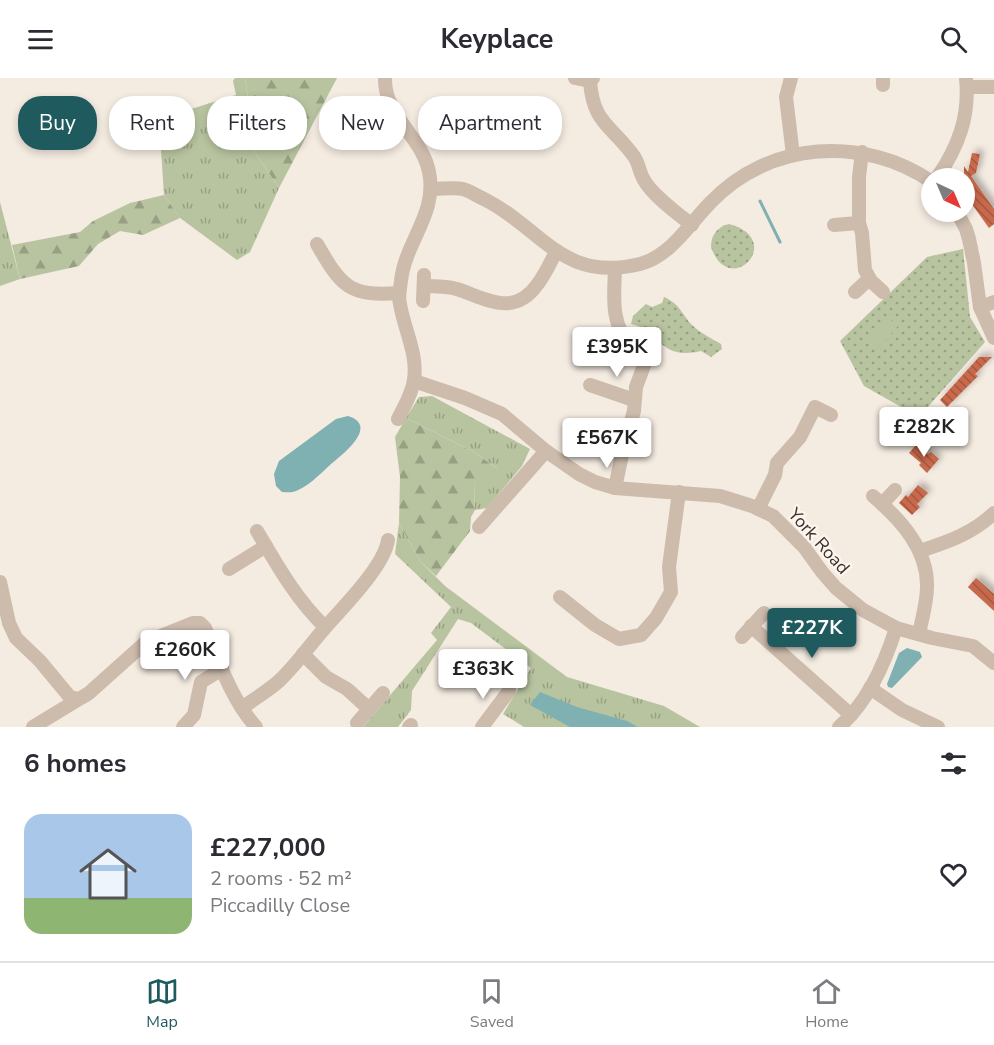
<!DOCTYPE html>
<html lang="en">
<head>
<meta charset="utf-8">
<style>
  :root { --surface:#fff; --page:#f2f2f3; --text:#2b2b33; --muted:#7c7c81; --line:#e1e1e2; --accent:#1f5a5e }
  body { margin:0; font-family:"Nunito Sans",sans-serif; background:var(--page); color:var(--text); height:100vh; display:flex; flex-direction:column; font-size:22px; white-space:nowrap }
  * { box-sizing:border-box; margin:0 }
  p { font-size:20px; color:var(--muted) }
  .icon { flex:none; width:33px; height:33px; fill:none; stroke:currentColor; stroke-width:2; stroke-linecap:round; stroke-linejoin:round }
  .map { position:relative; height:649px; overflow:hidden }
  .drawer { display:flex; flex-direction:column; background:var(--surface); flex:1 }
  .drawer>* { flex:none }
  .banner { position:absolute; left:18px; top:18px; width:600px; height:54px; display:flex; gap:12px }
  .needle { width:39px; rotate:136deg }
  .fabs { position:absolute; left:921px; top:90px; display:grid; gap:12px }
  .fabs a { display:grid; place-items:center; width:54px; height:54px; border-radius:50%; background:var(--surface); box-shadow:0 3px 9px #0003; font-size:30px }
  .price { position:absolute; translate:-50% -51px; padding:0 14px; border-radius:6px; background:#fff; color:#222; font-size:20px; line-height:39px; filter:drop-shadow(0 2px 3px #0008) }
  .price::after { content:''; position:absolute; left:50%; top:36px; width:18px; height:14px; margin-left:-9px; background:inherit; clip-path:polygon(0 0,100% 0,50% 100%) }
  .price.current { background:var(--accent); color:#fff }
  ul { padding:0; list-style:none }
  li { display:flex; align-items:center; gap:18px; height:150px; padding:0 24px }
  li+li { border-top:2px solid var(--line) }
  li span { display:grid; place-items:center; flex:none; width:168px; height:120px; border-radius:18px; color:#555 }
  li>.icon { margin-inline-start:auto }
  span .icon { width:72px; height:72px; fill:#fffc; stroke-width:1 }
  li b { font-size:26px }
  h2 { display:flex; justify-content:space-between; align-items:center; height:72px; padding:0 24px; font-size:26px }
  .chip { padding:0 21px; border-radius:24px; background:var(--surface); box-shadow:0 3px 9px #0003; font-size:21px; line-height:54px }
  .chip.current { background:var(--accent); color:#fff }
  header { display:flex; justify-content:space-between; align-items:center; height:78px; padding:0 24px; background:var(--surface); font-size:27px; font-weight:700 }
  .tab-bar { display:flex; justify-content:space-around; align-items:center; height:84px; border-top:2px solid var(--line); background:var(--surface); font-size:16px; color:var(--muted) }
  .tab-bar a { display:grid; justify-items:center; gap:3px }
  .tab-bar .current { color:var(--accent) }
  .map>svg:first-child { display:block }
</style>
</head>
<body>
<header><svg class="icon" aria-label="menu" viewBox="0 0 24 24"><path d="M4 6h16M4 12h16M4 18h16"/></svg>Keyplace<svg class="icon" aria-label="search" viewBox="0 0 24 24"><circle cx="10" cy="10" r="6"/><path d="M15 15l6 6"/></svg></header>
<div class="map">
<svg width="994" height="649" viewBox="0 0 994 649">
  <defs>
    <pattern id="grass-tufts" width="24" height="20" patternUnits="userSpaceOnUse" patternTransform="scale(1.5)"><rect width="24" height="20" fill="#b8c4a0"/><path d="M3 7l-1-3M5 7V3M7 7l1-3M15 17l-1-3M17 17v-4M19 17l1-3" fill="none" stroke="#97a083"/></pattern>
    <pattern id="forest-firs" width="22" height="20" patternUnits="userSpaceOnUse" patternTransform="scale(1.5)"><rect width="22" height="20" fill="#b8c4a0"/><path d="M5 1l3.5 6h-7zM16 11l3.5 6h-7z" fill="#97a083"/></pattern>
    <pattern id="park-dots" width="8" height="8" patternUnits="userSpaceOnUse" patternTransform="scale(1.5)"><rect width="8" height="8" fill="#b8c4a0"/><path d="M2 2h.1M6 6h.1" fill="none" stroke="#97a083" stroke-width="1.8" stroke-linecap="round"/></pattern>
    <pattern id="building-back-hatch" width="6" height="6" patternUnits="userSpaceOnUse" patternTransform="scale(1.5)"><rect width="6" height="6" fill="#c8694b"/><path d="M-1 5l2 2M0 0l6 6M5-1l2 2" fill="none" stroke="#a4573f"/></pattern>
    <filter id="shadow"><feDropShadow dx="4" dy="-4" stdDeviation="3" flood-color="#0004"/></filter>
  </defs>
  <rect width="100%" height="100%" fill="#f4ebe1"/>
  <g fill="url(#grass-tufts)">
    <path d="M235 0H245L249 26 248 64 279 110 250 174 237 182 180 140 164 117 159 41 236 17 233 3Z"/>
    <path d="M0 124 20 201 0 208Z"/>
    <path d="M432 318 530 371 522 388 487 430 475 432 474 404 497 390 474 374 406 340 419 319Z"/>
    <path d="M399 445 420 483 445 508 567 599 664 628 700 649H524L503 636 531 590 471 545 458 541 412 613 411 632 398 649H363L437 562 431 555 451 529 395 476Z"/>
  </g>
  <g fill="url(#forest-firs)">
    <path d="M245 0H337L279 110 248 64 249 26Z"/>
    <path d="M164 117 180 140 143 157 120 153 98 166 79 188 20 201 12 167 80 154 93 143 130 125Z"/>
    <path d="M406 340 474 374 498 391 474 404 475 432 471 439 470 453 436 498 420 483 399 445 400 399 395 359Z"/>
  </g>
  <g fill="url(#park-dots)">
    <path d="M729 146C787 162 729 222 711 169 711 157 717 149 729 146Z"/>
    <path d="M963 171 970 239 985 264 919 339 864 308 840 263 927 179Z"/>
    <path d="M664 219C680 226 681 235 692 247 700 255 711 260 721 266L722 271 711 279 701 273C658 283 661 252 631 246L633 238 646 226 652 229 662 225Z"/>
  </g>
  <path fill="#b8c4a0" d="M887 239 898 248 879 269 868 260Z"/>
  <g fill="#7fb0b2">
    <path d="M348 338C380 348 342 377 330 387 320 396 309 408 296 413 292 415 286 414 282 414L276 408 274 396 279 383 336 341Z"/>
    <path d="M907 570 920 574 922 579 892 610 888 609 887 606 899 575Z"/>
    <path d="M540 614 577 629 627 643 638 649H570L530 627Z"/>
  </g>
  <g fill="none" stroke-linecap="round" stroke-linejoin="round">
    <path stroke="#7fb0b2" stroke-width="3" d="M760 123 780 164"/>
  </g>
  <g fill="url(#building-back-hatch)" filter="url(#shadow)">
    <path d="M972 75 980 76 976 95 971 98 994 131V146L989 150 964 115V88L968 94Z"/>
    <path d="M979 279H992L975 296 978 298 947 329 940 322Z"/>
    <path d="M917 366 928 376 931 374 939 381 927 395 919 387 921 385 909 375Z"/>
    <path d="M918 407 928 415 917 426 920 429 912 437 899 425 906 417 908 419Z"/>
    <path d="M976 500 994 516V533L968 509Z"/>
  </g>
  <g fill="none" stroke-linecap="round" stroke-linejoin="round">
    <g stroke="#cdbbac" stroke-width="14">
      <path d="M385 0C384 38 422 58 429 94 438 135 405 164 401 203 400 211 398 218 400 226 404 251 418 276 414 302 412 316 404 329 398 341"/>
      <path d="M575 0 590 3 593 0"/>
      <path d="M791 0 786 19 793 77"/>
      <path d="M590 3C593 45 610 46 633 77 639 84 639 94 644 102 652 117 678 136 692 147"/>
      <path d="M883 7V0"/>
      <path d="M967 9H994"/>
      <path d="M372 64 398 41"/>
      <path d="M862 74 859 99V145L862 155 865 192 871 203 883 214"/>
      <path d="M937 100C958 69 970 39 966 0"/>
      <path d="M431 111C441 111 454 109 463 111 470 113 477 118 484 121 542 150 562 205 640 186 671 178 690 145 711 124 769 63 864 57 932 104"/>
      <path d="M957 134 966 151 969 161 974 185 980 229 994 260"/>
      <path d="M834 147 859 145"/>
      <path d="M317 166C341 208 349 219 399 215"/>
      <path d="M424 208C435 208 446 208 457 211 485 220 513 240 537 207 545 197 550 185 556 174"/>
      <path d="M855 214 869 201"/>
      <path d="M423 223 424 197"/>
      <path d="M980 229 994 224"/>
      <path d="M414 303 465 320 502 336 546 373 579 396 595 404 615 410 720 418 752 428 773 438 804 469 822 494 836 510 863 532 896 550 932 560 973 568 994 585"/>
      <path d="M590 307 634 322"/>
      <path d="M615 410 624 367 634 333 636 309 646 282C642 276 636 274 632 269 610 247 614 219 615 191"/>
      <path d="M873 418C900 441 928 471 927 509 927 524 922 541 919 556"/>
      <path d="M882 426 895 412"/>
      <path d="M758 431 775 397 777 385 800 359 815 329 831 337"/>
      <path d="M479 449 546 373"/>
      <path d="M257 453C277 487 296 521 325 549"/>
      <path d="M920 473C947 464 972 456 994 435"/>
      <path d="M229 491 266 468"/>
      <path d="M0 504 9 545 16 560 40 583 69 618C77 623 82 620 89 615L146 564 193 545H200L205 550C219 583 231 621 256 649"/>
      <path d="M560 519 595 547 619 561 641 557 656 540 671 514 669 489 679 414"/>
      <path d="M751 548 851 637"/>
      <path d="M742 559 764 535"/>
      <path d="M303 576 326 599 347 611 369 631"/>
      <path d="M870 610 902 632 938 649"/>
      <path d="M242 630C254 621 268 613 279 603 296 587 309 568 324 551 342 530 384 489 388 462"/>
      <path d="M357 645 383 615"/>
      <path d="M33 649 79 621"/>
      <path d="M183 649 194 637 201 604 222 591"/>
      <path d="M409 649 411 647"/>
      <path d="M482 649 509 613"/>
      <path d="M839 649C867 625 885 585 896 550"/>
    </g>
  </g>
  <g text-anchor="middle" stroke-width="5" stroke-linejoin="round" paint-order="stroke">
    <g font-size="18" fill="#3b302b" stroke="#fbf5ee">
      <text transform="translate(819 463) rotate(48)" y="6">York Road</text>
    </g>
  </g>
</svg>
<div class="fabs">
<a><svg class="needle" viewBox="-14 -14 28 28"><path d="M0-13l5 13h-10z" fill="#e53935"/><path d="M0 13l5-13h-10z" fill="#7c7c81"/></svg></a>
</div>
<b class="price" style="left:617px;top:300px">£395K</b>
<b class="price" style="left:924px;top:380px">£282K</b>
<b class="price" style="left:607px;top:391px">£567K</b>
<b class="price current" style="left:812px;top:581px">£227K</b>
<b class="price" style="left:185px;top:603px">£260K</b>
<b class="price" style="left:483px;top:622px">£363K</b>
<div class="banner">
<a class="chip current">Buy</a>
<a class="chip">Rent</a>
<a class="chip">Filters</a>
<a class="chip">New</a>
<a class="chip">Apartment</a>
</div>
</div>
<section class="drawer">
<h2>6 homes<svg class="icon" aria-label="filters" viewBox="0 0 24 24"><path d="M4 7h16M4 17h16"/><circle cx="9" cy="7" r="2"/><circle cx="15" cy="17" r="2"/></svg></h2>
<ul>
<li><span style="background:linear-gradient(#a9c7e8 70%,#8fb573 0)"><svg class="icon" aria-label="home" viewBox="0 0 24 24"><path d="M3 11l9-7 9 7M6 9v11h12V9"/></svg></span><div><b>£227,000</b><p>2 rooms · 52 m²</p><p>Piccadilly Close</p></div><svg class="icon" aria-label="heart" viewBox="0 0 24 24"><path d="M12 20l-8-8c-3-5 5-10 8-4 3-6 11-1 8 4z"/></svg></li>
</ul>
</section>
<nav class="tab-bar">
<a class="current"><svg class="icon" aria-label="map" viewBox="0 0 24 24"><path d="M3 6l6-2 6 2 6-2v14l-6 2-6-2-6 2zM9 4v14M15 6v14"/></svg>Map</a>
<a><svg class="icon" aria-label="saved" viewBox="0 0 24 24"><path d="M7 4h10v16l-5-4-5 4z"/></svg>Saved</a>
<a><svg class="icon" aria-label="home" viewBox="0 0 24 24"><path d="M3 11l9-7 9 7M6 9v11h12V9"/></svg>Home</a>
</nav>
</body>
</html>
